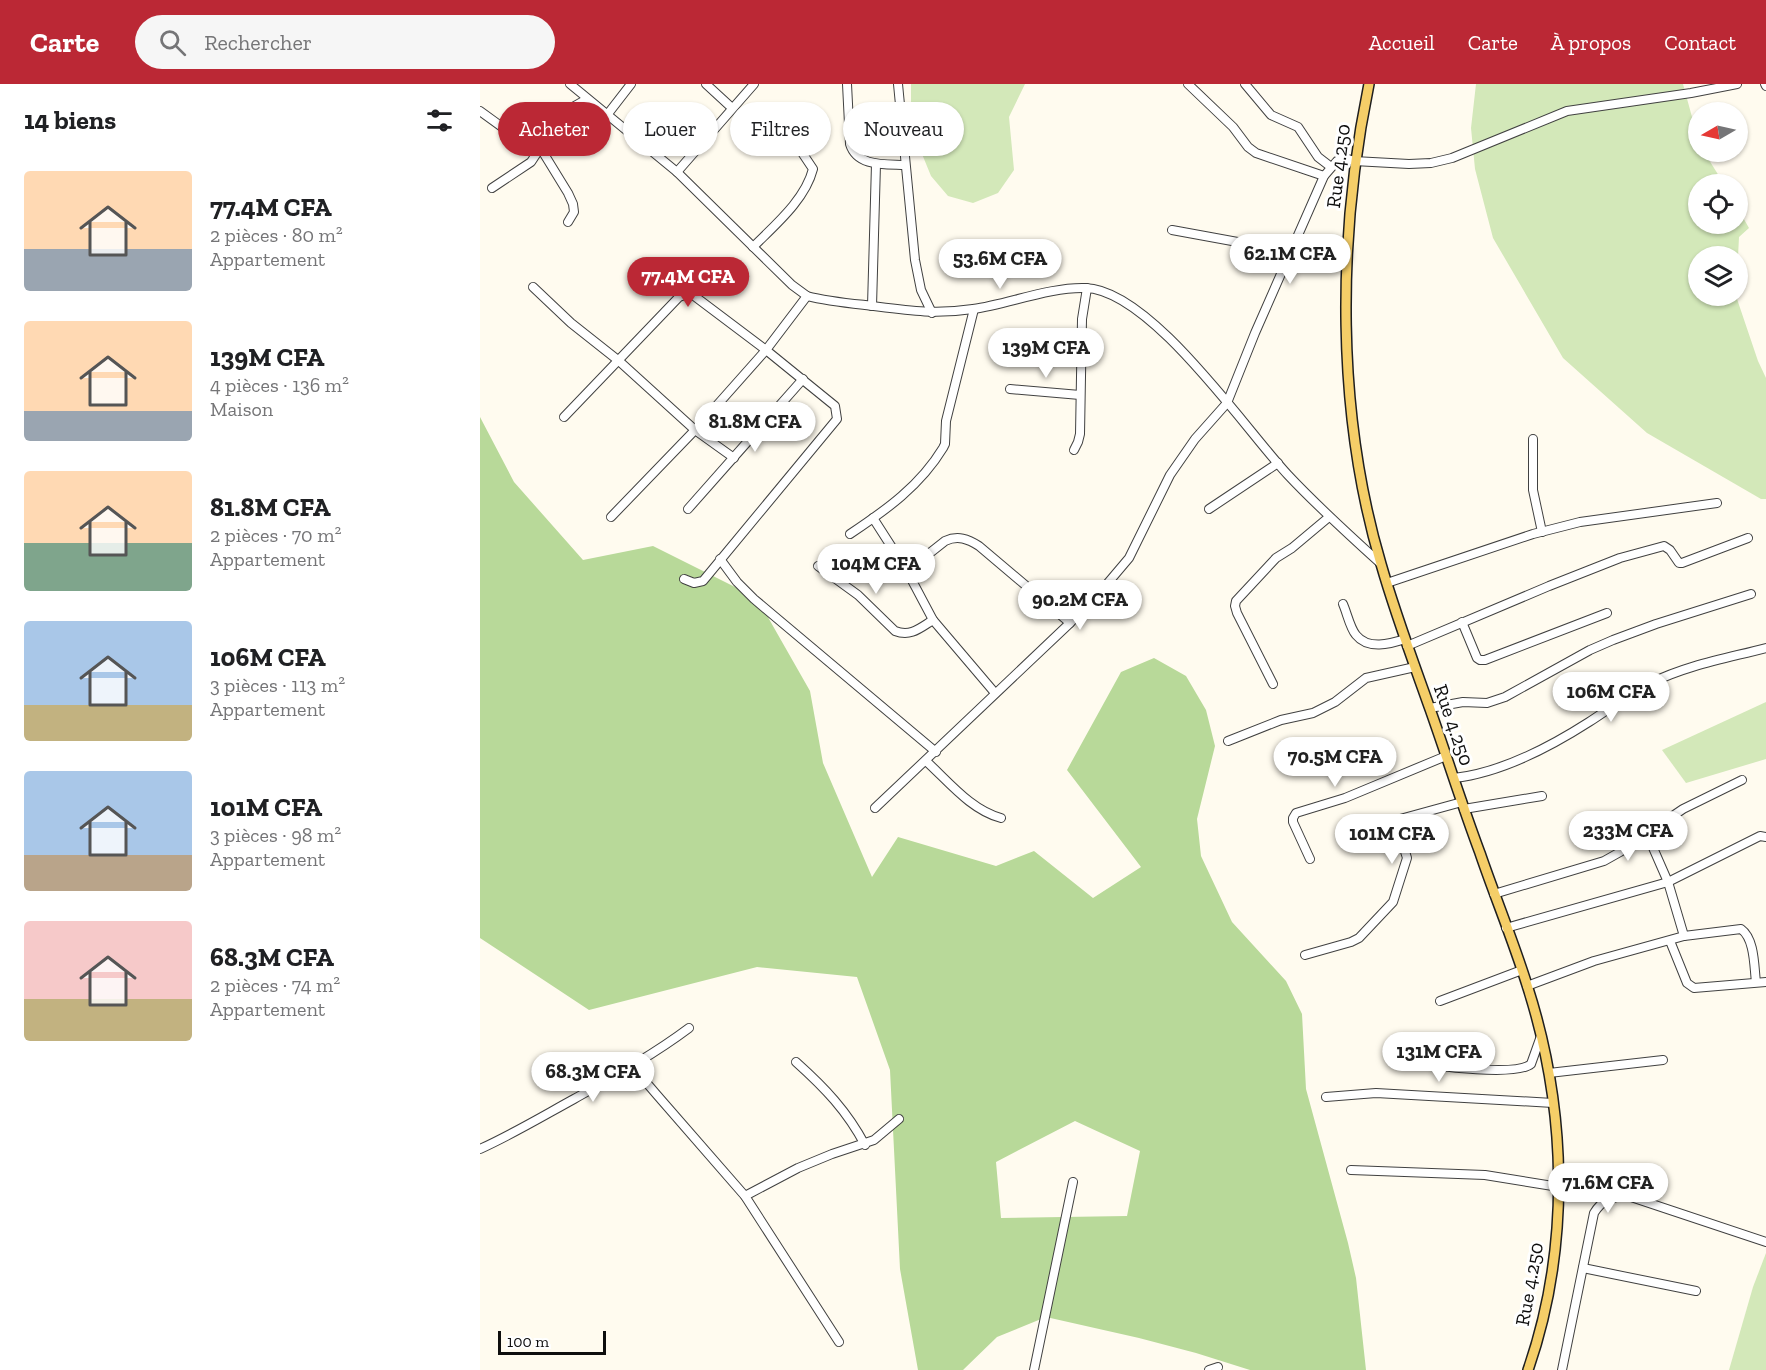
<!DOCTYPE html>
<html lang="fr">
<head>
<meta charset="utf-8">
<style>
  :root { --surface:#fff; --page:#f6f6f6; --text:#202124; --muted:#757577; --accent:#bb2835 }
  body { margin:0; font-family:"Zilla Slab",serif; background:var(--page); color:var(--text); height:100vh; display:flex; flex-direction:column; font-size:22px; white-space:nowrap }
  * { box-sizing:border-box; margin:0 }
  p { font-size:20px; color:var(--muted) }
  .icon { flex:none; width:33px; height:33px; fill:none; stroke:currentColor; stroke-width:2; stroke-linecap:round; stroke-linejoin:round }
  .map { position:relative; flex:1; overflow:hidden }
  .panel { display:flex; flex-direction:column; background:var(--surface); width:480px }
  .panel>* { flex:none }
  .banner { position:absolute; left:18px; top:18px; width:570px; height:54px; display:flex; gap:12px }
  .needle { width:39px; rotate:261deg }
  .tools { position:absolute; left:1208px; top:18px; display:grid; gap:12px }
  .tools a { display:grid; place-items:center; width:60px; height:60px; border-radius:50%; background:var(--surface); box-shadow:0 2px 4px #0004; font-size:30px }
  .scale { position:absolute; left:18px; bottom:15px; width:108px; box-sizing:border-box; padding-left:6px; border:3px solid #0e0e0e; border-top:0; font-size:16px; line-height:21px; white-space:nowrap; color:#0e0e0e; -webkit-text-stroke:4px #fff; paint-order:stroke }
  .price { position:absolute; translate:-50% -51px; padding:0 14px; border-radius:21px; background:#fff; color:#222; font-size:20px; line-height:39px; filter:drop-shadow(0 2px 3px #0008) }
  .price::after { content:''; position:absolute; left:50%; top:36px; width:18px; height:14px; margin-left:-9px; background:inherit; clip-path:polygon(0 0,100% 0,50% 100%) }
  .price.selected { background:var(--accent); color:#fff }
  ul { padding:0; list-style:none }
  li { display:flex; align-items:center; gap:18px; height:150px; padding:0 24px }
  li span { display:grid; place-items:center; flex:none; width:168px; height:120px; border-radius:6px; color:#555 }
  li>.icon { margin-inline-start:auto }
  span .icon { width:72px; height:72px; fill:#fffc; stroke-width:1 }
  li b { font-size:26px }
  h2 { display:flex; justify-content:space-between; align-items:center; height:72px; padding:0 24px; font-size:26px }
  .tag { padding:0 21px; border-radius:27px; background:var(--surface); box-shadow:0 2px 4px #0004; font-size:21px; line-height:54px }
  .tag.selected { background:var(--accent); color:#fff }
  header { display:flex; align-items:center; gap:36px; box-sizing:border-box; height:84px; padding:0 30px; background:var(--accent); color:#fff }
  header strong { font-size:28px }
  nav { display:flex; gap:33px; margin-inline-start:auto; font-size:21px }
  .search { width:420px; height:54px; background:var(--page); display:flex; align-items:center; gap:15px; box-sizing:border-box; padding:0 21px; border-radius:33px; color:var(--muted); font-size:22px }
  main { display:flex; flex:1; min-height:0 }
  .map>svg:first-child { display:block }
</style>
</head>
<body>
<header>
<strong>Carte</strong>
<div class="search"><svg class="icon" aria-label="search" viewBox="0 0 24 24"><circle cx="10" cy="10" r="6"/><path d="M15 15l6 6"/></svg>Rechercher</div>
<nav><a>Accueil</a><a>Carte</a><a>À propos</a><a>Contact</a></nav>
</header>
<main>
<section class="panel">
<h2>14 biens<svg class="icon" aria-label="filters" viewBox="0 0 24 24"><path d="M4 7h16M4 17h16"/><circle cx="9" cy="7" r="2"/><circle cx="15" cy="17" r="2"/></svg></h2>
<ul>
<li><span style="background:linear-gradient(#ffd9b3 65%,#9aa5b1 0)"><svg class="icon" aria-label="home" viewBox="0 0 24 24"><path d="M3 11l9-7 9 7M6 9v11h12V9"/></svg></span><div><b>77.4M CFA</b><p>2 pièces · 80 m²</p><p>Appartement</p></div></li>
<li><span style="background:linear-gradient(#ffd9b3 75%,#9aa5b1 0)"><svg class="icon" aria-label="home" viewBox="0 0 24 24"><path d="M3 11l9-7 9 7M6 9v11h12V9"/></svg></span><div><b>139M CFA</b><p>4 pièces · 136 m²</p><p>Maison</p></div></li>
<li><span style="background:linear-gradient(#ffd9b3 60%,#7fa58c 0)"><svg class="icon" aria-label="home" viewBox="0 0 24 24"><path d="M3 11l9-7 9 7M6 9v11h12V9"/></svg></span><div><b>81.8M CFA</b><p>2 pièces · 70 m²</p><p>Appartement</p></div></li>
<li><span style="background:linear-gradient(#a9c7e8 70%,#c2b280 0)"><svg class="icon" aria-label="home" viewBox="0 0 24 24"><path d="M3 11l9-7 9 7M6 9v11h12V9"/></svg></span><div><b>106M CFA</b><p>3 pièces · 113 m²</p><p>Appartement</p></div></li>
<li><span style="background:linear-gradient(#a9c7e8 70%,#b9a48a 0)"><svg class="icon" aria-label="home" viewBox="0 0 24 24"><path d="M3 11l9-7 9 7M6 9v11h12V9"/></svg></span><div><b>101M CFA</b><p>3 pièces · 98 m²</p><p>Appartement</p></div></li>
<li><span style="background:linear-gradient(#f6c9c9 65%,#c2b280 0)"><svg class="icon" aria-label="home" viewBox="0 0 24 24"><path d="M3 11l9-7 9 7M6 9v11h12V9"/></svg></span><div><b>68.3M CFA</b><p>2 pièces · 74 m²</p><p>Appartement</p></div></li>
</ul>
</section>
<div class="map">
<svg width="1286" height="1286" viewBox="0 0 1286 1286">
  <rect width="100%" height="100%" fill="#fffbef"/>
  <g fill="#d3e8b9">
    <path d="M431 0H545L529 33 534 86 518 109 493 119 468 112 451 92 431 43Z"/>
    <path d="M996 0H1203L1218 55V68H1224L1244 100H1218V140H1257V123L1269 144 1259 153 1257 193V172H1218V212H1256L1278 277 1286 294V415H1281L1167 349 1083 274 1013 154 995 85 991 44Z"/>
    <path d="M1286 618V675L1206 699 1182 666Z"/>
    <path d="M1286 1169V1286H1249L1273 1203Z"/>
  </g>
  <path fill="#b8d999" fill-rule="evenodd" d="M0 333 34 398 103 476 173 462 277 514 330 607 343 679 392 793 418 753 516 782 554 767 613 814 661 783 587 686 641 588 674 574 706 592 726 626 735 662 717 735 721 772 752 838 806 897 822 930 826 1005 868 1159 876 1194 886 1286H770L716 1269 659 1254 566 1233 517 1253 483 1286H438L420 1185 410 986 377 893 277 883 109 926 0 854ZM595 1037 660 1067 647 1132 521 1134 516 1078Z"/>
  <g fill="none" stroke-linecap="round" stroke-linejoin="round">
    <defs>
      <g id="minor">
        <path d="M90 0 197 88 312 201 327 212C346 217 366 219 385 221 425 226 453 231 493 225 528 220 570 203 605 204 670 205 765 345 808 391 837 422 868 450 900 479"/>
        <path d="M226 0 252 24"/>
        <path d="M367 0 370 60C377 83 405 80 425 81"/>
        <path d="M418 0 435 176 441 206 452 229"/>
        <path d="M708 0 753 43 768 63 776 69 844 92"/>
        <path d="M765 0 791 31 818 43 838 73 851 83"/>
        <path d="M1285 0 1286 2"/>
        <path d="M0 27 44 59 61 65 88 109 93 120 94 128 88 138"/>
        <path d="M127 31 151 0"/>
        <path d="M197 88 274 0"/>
        <path d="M12 104 51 78 74 43 91 24 107 15"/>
        <path d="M692 146 763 159 809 173"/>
        <path d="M273 163C295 141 325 116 333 85L323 70"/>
        <path d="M53 203 91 239 139 277 215 346 254 374"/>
        <path d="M392 222 396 80"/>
        <path d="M530 305 600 311"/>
        <path d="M84 333 199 213 207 210 213 211 286 266 355 322 357 335 223 497 214 499 204 495"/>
        <path d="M1053 355V406L1062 448"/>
        <path d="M594 366 598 358 600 350 602 235 607 204"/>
        <path d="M208 425 323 295"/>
        <path d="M729 425 798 379"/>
        <path d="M131 433 215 346 286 266 327 212"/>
        <path d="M393 434 427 487 453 536 515 609"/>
        <path d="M370 450C406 426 440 402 463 364L465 360 466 337 494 225"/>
        <path d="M240 475 257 498 274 515 456 668"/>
        <path d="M338 482 378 511 415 547C431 553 440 544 453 536"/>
        <path d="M427 487 465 457C478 451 488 455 499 462L590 539"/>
        <path d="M907 499 1053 450 1100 438 1237 419"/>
        <path d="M863 520C867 529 870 544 876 551 888 566 910 560 925 555"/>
        <path d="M982 538 997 574 1000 576H1005L1127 529"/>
        <path d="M927 562 1069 502 1140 474 1184 462 1190 466 1199 479H1202L1268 454"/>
        <path d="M793 600 757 529 755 522 756 517 796 474 812 464 849 433"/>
        <path d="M950 624 983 618 1007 619 1025 613 1110 566 1133 556 1176 540 1271 510"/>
        <path d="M748 657 801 636 833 629 855 618 886 594 935 583"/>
        <path d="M446 677C469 698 491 726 521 734"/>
        <path d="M974 694C1020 689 1070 663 1109 638 1129 625 1149 610 1171 599 1207 581 1248 574 1286 564"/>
        <path d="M395 724 590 539 627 500 649 474 690 391 715 355 747 319 775 249 844 92 857 77 865 74 874 77 929 80 951 79 972 74 1087 27 1211 9 1257 0"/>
        <path d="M984 725 1062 712"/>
        <path d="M1167 750 1188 798 1204 852"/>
        <path d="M830 775 813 738V734L816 729 865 714 966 672"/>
        <path d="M1014 810 1124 777 1140 768 1203 725 1262 696"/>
        <path d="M1026 844 1188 798 1280 752 1286 753"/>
        <path d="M1190 857 1207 899 1214 904 1286 898"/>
        <path d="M825 871 871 858 879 854 913 818 927 774 917 741 920 735 982 718"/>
        <path d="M1047 902 1114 877 1204 852 1261 845C1275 855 1274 883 1276 898"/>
        <path d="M960 917 1042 886"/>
        <path d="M316 978C345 1004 367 1027 385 1061"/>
        <path d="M928 978C951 981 1036 993 1051 980L1061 952"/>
        <path d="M156 979 165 997 177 1011 265 1112 359 1258"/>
        <path d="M1069 989 1183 976"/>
        <path d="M846 1013 896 1009 1073 1019"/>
        <path d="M0 1065C33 1050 63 1032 94 1015 133 993 173 971 209 944"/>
        <path d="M1078 1083 1144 1111"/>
        <path d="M871 1086 1005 1091 1079 1103"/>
        <path d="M265 1112 318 1084 352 1070 394 1056 419 1035"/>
        <path d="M1103 1184 1216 1207"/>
        <path d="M554 1286 593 1098"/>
        <path d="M729 1286 738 1283"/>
        <path d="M1082 1286 1114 1129C1122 1116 1130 1114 1145 1111L1286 1158"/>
      </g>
      <path id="major" d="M889 0C857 155 856 328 901 480 915 529 933 577 950 625 967 673 982 721 1000 769 1015 813 1033 856 1047 901 1087 1025 1091 1162 1048 1286"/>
    </defs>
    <use href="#minor" stroke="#414141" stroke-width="10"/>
    <use href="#major" stroke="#1f1f1f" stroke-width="12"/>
    <use href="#minor" stroke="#fff" stroke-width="8"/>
    <use href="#major" stroke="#f5ce68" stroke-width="9"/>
  </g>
  <g text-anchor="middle" stroke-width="6" stroke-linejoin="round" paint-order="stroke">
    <g font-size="20" fill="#0e0e0e" stroke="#fff">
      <text transform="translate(858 82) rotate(-83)" y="7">Rue 4.250</text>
      <text transform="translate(974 641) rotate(71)" y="7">Rue 4.250</text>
      <text transform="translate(1049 1200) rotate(-80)" y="7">Rue 4.250</text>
    </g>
  </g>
</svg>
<div class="tools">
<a><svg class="needle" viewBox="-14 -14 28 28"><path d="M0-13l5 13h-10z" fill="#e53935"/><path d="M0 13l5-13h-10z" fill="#757577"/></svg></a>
<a><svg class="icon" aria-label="locate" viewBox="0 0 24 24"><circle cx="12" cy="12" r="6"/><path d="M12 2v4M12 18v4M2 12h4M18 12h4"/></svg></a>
<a><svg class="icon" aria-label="layers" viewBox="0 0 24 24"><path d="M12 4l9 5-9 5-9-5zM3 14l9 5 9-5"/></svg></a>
</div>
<div class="scale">100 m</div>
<b class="price" style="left:810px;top:201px">62.1M CFA</b>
<b class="price" style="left:520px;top:206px">53.6M CFA</b>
<b class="price selected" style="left:208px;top:224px">77.4M CFA</b>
<b class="price" style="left:566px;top:295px">139M CFA</b>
<b class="price" style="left:275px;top:369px">81.8M CFA</b>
<b class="price" style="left:396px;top:511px">104M CFA</b>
<b class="price" style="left:600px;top:547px">90.2M CFA</b>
<b class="price" style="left:1131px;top:639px">106M CFA</b>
<b class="price" style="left:855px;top:704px">70.5M CFA</b>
<b class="price" style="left:1148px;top:778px">233M CFA</b>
<b class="price" style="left:912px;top:781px">101M CFA</b>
<b class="price" style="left:959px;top:999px">131M CFA</b>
<b class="price" style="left:113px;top:1019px">68.3M CFA</b>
<b class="price" style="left:1128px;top:1130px">71.6M CFA</b>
<div class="banner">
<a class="tag selected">Acheter</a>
<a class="tag">Louer</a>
<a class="tag">Filtres</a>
<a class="tag">Nouveau</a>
</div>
</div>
</main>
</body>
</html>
